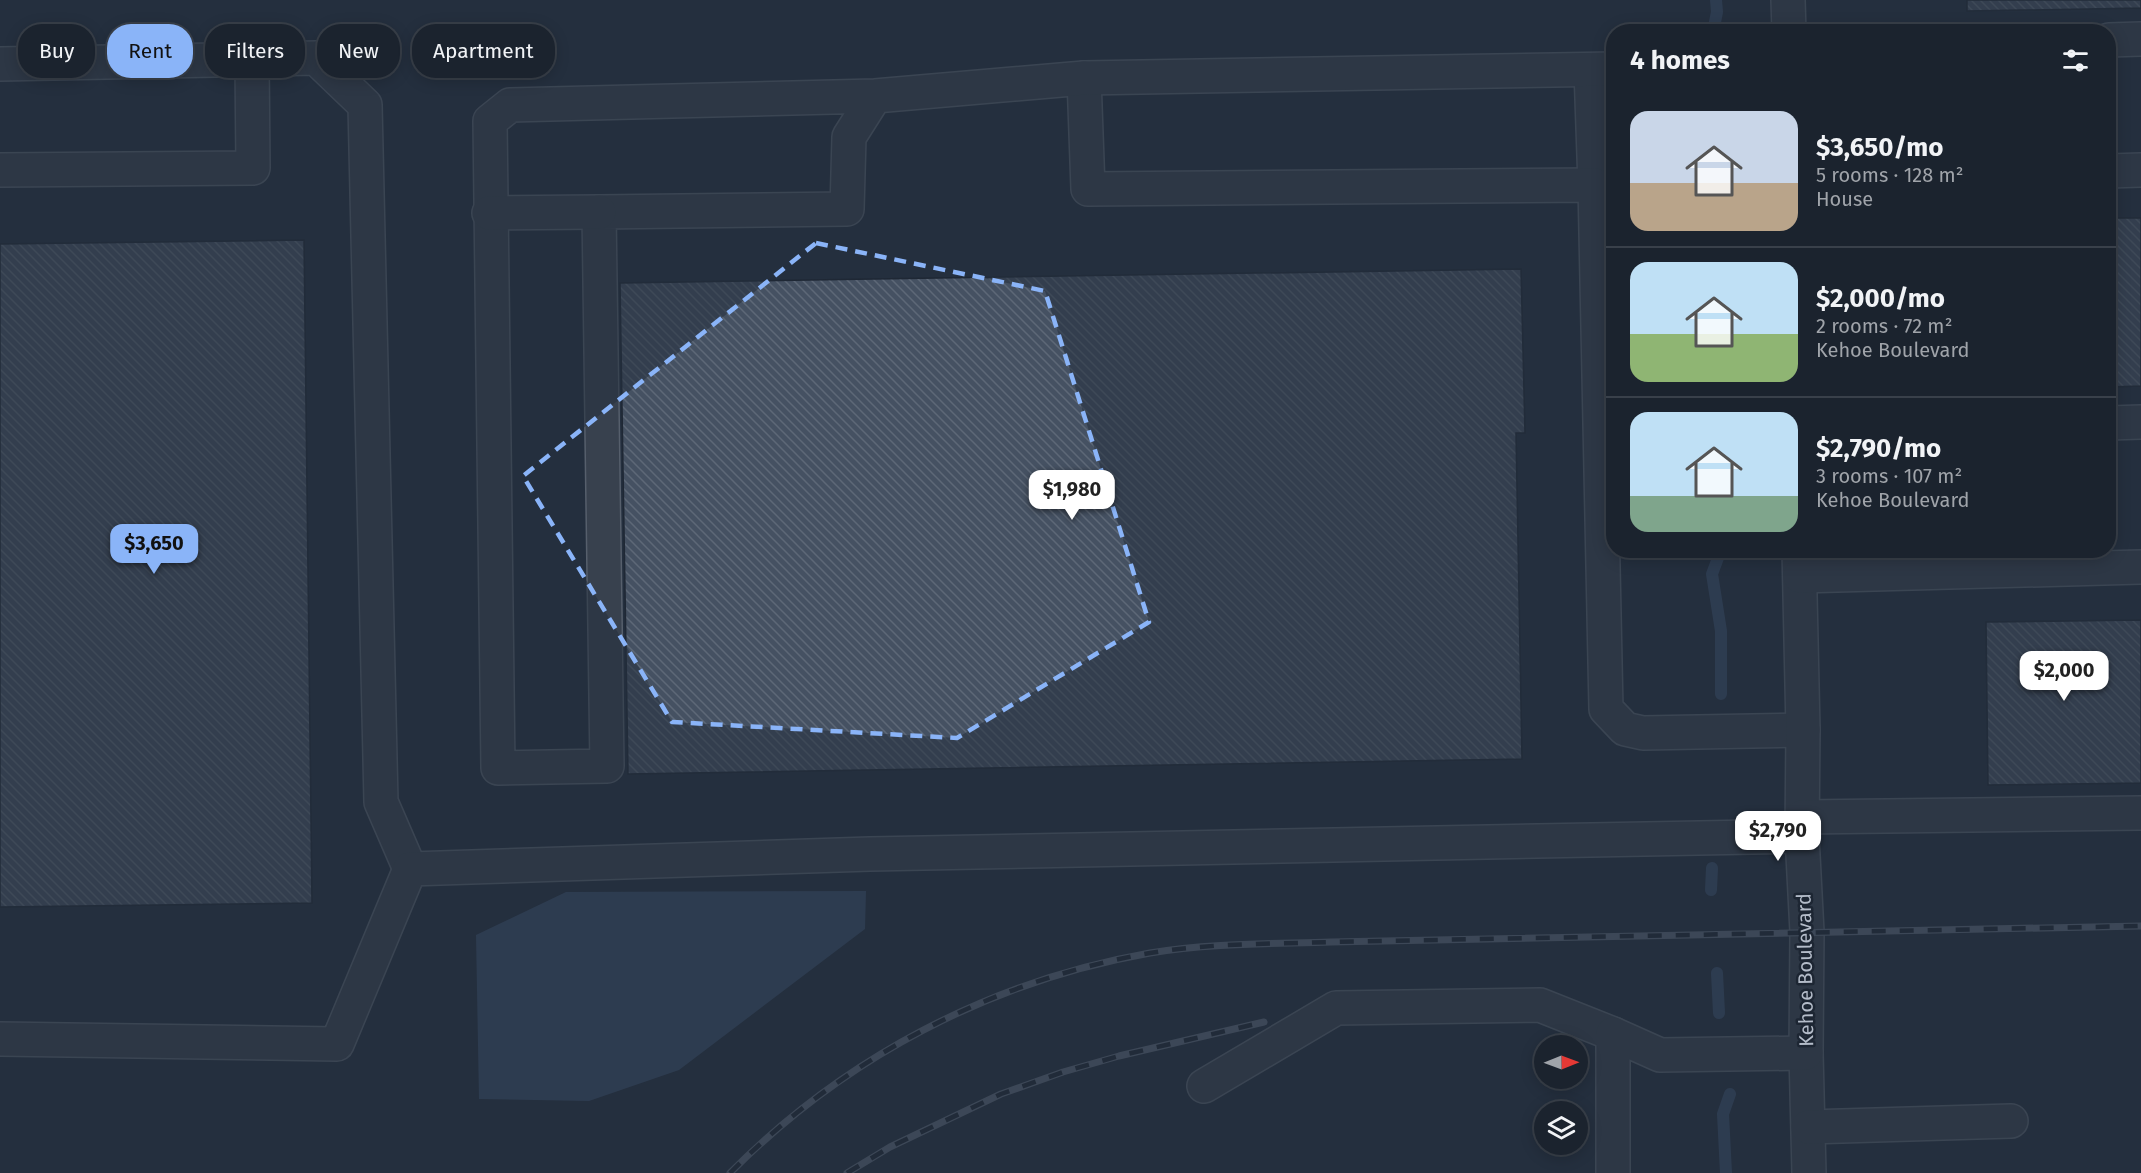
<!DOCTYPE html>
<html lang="en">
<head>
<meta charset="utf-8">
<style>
  :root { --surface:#1b232e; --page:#282f3a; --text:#f1f3f6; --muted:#a0a4aa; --line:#39404a; --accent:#8ab4f8 }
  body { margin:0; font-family:"Fira Sans",sans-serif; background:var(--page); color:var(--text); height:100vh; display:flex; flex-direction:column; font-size:22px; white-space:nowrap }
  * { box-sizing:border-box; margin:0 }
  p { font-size:20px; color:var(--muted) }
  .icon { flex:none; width:33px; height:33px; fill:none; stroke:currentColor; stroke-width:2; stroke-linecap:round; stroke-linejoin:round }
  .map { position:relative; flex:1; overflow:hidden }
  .side { position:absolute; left:1606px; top:24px; width:510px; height:534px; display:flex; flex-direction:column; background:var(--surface); border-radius:24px; box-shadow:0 3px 15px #0003,0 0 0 2px var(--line) }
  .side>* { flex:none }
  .top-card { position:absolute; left:18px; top:24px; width:570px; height:54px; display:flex; gap:12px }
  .needle { width:39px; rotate:89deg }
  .tools { position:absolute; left:1534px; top:1035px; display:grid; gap:12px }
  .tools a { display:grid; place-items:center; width:54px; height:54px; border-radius:50%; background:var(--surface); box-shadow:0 3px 15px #0003,0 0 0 2px var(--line); font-size:30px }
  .price { position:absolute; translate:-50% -51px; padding:0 14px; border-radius:12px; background:#fff; color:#222; font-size:20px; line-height:39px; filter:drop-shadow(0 2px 3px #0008) }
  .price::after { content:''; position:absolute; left:50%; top:36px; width:18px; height:14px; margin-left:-9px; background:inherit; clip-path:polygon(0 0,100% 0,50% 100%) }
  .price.current { background:var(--accent); color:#111 }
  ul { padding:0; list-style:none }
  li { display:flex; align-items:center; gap:18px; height:150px; padding:0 24px }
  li+li { border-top:2px solid var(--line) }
  li span { display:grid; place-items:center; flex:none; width:168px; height:120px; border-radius:18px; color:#555 }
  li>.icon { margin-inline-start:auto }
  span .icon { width:72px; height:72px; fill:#fffc; stroke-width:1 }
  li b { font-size:26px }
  h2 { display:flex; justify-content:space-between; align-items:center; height:72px; padding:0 24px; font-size:26px }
  .pill { padding:0 21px; border-radius:24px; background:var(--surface); box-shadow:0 3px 15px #0003,0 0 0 2px var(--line); font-size:21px; line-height:54px }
  .pill.current { background:var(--accent); color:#111 }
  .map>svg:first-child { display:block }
</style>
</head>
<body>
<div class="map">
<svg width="2141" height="1173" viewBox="0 0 2141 1173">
  <defs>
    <pattern id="building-back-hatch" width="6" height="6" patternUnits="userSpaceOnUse" patternTransform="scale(1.5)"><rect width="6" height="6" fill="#455162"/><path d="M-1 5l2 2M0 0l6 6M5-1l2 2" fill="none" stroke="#5d6877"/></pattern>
  </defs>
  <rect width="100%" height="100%" fill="#242f3e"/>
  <path fill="#394c67" d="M866 891 865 929 679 1070 589 1101 479 1099 476 935 566 892Z"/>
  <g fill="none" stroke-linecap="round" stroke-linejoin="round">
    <g stroke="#394c67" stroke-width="12">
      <path d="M1713 32 1717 12 1716 0"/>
      <path d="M1721 550 1712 574 1721 631V694"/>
      <path d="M1711 890 1712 868"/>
      <path d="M1717 973 1719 1013"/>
      <path d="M1726 1173 1723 1114 1730 1094"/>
    </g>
  </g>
  <g fill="url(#building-back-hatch)" stroke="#1f2835" stroke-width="1.5">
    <path d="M1967 0H2141V8L1967 11Z"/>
    <path d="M2109 218H2141V386L2109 387Z"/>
    <path d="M304 240 312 903 0 907V244Z"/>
    <path d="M1521 269 1525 433H1516L1522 759 628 774 620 283Z"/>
    <path d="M2141 620V783L1988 785 1986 622Z"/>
  </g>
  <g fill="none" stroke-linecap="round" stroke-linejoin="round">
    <defs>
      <g id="minor">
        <path d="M1788 0 1789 32"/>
        <path d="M2109 40 2141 39"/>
        <path d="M0 64 316 58 365 105 381 802 410 869"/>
        <path d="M1591 70 1595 185"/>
        <path d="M1084 78 1088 189 1595 185 1606 709 1625 729 1643 733 1803 730"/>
        <path d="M875 96 849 137 847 209 599 212 607 766 498 768 490 121 510 105 875 96 1084 78 1614 69"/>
        <path d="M0 170 253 168 252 59"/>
        <path d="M2109 171 2141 170"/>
        <path d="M489 213 599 212"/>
        <path d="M2109 423 2141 422"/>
        <path d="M1799 550 1803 730 1802 836 1807 932 1806 1053 1809 1173"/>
        <path d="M1800 576 2141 567"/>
        <path d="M1802 817 2141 813"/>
        <path d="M0 1039 337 1044 410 869 870 854 1802 836"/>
        <path d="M1204 1086 1336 1008 1540 1005 1613 1034"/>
        <path d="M1808 1127 2011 1121"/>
        <path d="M1613 1173V1034L1660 1055 1806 1053"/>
      </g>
    </defs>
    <use href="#minor" stroke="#565f6c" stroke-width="36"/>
    <use href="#minor" stroke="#38414e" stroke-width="33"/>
    <defs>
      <g id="rail">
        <path d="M730 1173C844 1058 990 981 1150 953 1209 943 1271 944 1331 942L2141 926"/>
        <path d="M847 1173 890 1147 1001 1094 1063 1072 1119 1056 1264 1022"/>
      </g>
    </defs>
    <use href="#rail" stroke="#5a6575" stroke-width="7"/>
    <use href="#rail" stroke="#1d2633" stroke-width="4.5" stroke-dasharray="14" stroke-linecap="butt"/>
  </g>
  <path d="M0 0H2141V1173H0ZM816 243 1045 291 1149 622 957 738 672 722 523 476Z" fill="#242f3e" fill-opacity=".55" fill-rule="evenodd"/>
  <path fill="none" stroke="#8ab4f8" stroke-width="4.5" stroke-dasharray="12 8" stroke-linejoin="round" d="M816 243 1045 291 1149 622 957 738 672 722 523 476Z"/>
  <g text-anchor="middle" stroke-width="5" stroke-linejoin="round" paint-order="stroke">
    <g font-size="20" fill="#b4bcc9" stroke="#1d2633">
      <text transform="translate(1805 970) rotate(-91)" y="7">Kehoe Boulevard</text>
    </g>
  </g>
</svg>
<div class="tools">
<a><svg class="needle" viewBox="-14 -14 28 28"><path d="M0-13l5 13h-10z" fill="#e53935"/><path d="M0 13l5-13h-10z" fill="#a0a4aa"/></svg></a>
<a><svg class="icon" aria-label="layers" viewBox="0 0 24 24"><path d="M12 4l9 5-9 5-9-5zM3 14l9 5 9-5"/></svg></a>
</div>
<b class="price" style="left:1072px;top:521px">$1,980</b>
<b class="price current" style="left:154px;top:575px">$3,650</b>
<b class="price" style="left:2064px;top:702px">$2,000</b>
<b class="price" style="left:1778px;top:862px">$2,790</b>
<div class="top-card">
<a class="pill">Buy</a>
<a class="pill current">Rent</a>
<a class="pill">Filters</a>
<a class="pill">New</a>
<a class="pill">Apartment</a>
</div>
<section class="side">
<h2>4 homes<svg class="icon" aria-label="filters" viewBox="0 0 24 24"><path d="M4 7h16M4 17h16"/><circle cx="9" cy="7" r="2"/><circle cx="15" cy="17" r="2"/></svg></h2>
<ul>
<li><span style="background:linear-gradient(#c9d6e8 60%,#b9a48a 0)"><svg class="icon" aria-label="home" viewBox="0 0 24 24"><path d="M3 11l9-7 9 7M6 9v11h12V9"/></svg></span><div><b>$3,650/mo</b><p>5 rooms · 128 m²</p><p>House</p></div></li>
<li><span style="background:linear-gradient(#bfe0f5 60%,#8fb573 0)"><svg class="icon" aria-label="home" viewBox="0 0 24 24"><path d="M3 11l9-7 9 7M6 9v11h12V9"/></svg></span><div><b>$2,000/mo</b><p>2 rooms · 72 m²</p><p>Kehoe Boulevard</p></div></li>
<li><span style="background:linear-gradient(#bfe0f5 70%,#7fa58c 0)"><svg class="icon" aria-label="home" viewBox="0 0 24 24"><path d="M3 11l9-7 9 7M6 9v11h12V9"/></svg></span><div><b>$2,790/mo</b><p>3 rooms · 107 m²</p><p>Kehoe Boulevard</p></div></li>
</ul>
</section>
</div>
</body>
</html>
